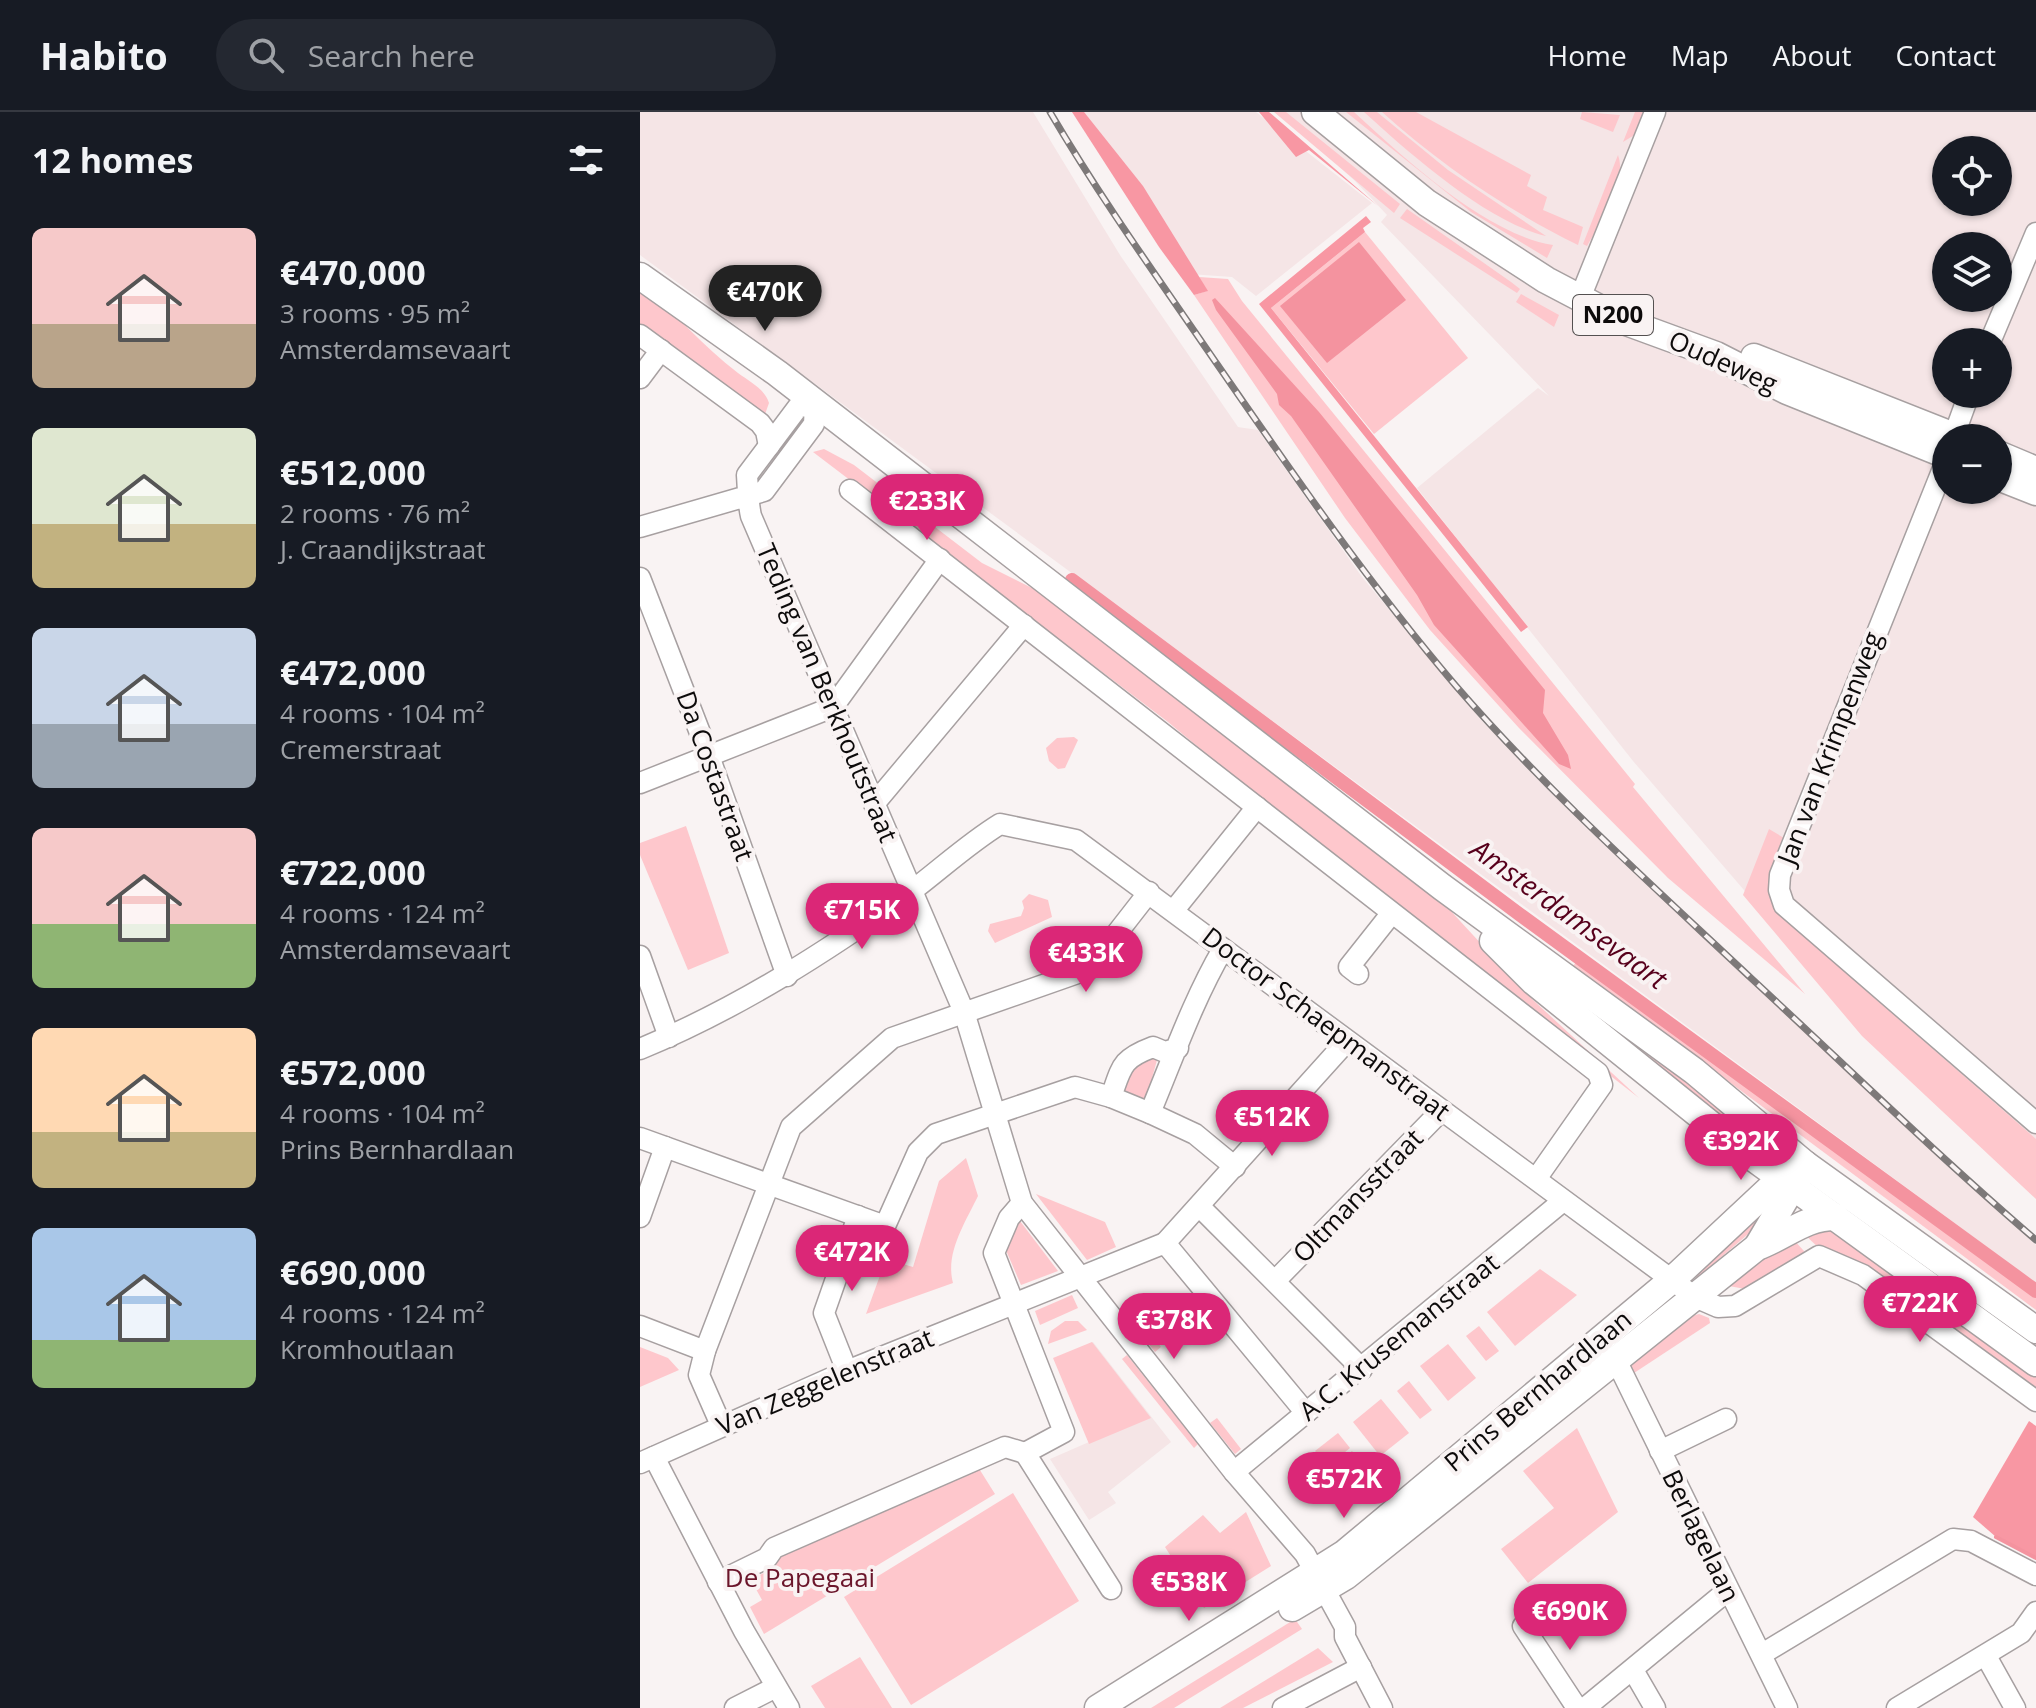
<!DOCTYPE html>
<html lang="en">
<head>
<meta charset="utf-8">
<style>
  :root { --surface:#171b24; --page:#242831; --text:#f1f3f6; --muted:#9ea1a6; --line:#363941; --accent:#db2777 }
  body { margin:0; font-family:"Open Sans",sans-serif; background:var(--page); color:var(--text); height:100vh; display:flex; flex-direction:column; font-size:30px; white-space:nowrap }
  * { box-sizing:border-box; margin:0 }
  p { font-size:26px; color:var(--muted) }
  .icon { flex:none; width:44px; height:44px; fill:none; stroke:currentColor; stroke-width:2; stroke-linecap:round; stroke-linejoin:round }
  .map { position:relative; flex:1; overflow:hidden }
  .drawer { display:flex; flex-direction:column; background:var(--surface); width:640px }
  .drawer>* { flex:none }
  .fabs { position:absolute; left:1292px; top:24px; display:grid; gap:16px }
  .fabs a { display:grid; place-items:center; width:80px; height:80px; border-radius:50%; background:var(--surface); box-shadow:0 2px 6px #0004; font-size:40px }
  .price { position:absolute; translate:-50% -68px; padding:0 18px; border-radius:28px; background:var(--accent); color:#fff; font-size:26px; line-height:52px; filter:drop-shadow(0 2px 4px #0008) }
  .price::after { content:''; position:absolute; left:50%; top:48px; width:24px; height:18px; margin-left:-12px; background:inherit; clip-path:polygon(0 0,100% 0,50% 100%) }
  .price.on { background:#222; color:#fff }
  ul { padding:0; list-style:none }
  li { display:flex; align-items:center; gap:24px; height:200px; padding:0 32px }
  li span { display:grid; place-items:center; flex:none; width:224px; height:160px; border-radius:12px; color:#555 }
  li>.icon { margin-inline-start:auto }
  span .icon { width:96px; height:96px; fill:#fffc; stroke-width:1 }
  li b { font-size:34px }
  h2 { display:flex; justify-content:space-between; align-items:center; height:96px; padding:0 32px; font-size:34px }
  header { display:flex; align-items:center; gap:48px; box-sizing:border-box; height:112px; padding:0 40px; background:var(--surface); border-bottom:2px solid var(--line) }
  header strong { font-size:38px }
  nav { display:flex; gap:44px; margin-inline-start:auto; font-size:28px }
  .search { width:560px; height:72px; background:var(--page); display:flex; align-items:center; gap:20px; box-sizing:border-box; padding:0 28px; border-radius:44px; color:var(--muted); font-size:30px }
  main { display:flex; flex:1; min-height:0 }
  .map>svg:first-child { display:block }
</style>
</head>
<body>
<header>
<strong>Habito</strong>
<div class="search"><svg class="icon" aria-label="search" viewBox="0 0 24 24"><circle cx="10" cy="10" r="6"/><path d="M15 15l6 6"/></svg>Search here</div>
<nav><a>Home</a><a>Map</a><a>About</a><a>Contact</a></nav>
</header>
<main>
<section class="drawer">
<h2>12 homes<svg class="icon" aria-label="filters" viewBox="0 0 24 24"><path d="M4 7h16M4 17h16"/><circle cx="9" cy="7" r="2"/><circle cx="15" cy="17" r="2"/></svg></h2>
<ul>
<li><span style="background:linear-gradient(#f6c9c9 60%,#b9a48a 0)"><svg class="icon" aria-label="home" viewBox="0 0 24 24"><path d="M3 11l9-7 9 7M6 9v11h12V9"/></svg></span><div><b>€470,000</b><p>3 rooms · 95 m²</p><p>Amsterdamsevaart</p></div></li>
<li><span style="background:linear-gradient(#dfe7d0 60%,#c2b280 0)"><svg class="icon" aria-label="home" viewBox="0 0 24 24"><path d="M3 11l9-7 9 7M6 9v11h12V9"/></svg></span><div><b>€512,000</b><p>2 rooms · 76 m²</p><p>J. Craandijkstraat</p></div></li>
<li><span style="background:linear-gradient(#c9d6e8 60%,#9aa5b1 0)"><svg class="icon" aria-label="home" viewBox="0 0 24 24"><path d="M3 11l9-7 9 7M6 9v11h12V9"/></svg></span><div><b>€472,000</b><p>4 rooms · 104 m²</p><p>Cremerstraat</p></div></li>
<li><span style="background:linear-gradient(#f6c9c9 60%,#8fb573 0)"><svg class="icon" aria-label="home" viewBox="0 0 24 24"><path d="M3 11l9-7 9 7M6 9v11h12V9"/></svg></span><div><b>€722,000</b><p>4 rooms · 124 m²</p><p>Amsterdamsevaart</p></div></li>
<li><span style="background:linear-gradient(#ffd9b3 65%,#c2b280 0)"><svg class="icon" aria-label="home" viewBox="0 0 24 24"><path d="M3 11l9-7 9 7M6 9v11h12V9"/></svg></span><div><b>€572,000</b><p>4 rooms · 104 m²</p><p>Prins Bernhardlaan</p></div></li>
<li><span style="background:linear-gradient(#a9c7e8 70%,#8fb573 0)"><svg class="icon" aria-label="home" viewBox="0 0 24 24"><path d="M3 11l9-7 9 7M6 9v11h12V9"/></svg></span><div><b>€690,000</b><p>4 rooms · 124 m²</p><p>Kromhoutlaan</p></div></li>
</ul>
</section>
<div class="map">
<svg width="1396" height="1596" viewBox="0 0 1396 1596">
  <rect width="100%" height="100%" fill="#f9f3f3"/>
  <g fill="#f5e5e6" fill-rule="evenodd">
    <path d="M0 0H393L480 143 598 315 618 318 722 465 843 610 953 722 1396 1133V1171L0 143Z"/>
    <path d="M438 0H616L732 91 616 184 592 165 549 162Z"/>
    <path d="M639 0H1396V1041L1128 806 993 649 777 376 898 276 909 284 741 110 747 103 715 69ZM1306 38H1358V90H1306ZM1306 134H1358V186H1306ZM1306 230H1358V282H1306ZM1306 326H1358V378H1306Z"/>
    <path d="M453 1230 531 1330 468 1380 476 1391 449 1408 410 1347 449 1330 415 1248Z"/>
  </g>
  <g fill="#fec7cc">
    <path d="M634 0H646L760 92 754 101Z"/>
    <path d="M706 0H714C764 46 845 122 913 133L907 146 831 100Z"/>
    <path d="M724 0H737L808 58 906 124C847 110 769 41 724 0Z"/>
    <path d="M742 0H776L891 63 887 74 907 85 903 98 943 115 938 133C867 98 801 53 742 0Z"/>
    <path d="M942 0 980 3 973 20 940 7Z"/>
    <path d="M995 0H1006L996 22 983 30Z"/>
    <path d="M978 43C988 70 960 111 947 134L943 132Z"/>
    <path d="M767 97 871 170 880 177 877 181 760 106Z"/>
    <path d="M725 120 828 246 734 322 631 196Z"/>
    <path d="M559 165 588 167 602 189 995 672 993 675 1165 882 1028 766 879 616 790 518 705 406 554 183 567 179Z"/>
    <path d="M0 174C36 200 63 235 98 261 110 270 125 277 129 291L124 305 0 213Z"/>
    <path d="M881 182 919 203 914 215 876 190Z"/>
    <path d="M184 337 214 353 342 451 406 483 797 784 892 887 999 986 720 769 528 610 173 340Z"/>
    <path d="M434 625 438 628 425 656 418 657 409 649 406 636 417 626Z"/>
    <path d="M46 714 89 841 48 858 0 743V731Z"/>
    <path d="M1129 717 1144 726C1131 760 1123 772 1143 806L1396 1027V1087L1222 924 1103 783Z"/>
    <path d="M389 782 408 788 412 805 355 831 348 819 350 812 381 804 384 796 382 789Z"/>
    <path d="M941 844 1396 1181V1198L933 854Z"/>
    <path d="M982 914 1122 1026 1113 1038 977 920Z"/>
    <path d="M519 941 505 991 479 981 494 950Z"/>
    <path d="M326 1046 338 1084C325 1111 305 1141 313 1171L226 1202 246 1147 273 1155 299 1069Z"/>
    <path d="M396 1082 465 1110 476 1135 447 1148Z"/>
    <path d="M1120 1099 1127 1106 1058 1165 1054 1164Z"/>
    <path d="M380 1109 418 1159 381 1173 365 1136Z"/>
    <path d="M1195 1117 1396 1258V1277L1183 1140 1162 1120Z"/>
    <path d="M1152 1126 1164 1139 1162 1144 1105 1177 1089 1174Z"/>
    <path d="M900 1157 937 1183 875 1234 847 1200Z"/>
    <path d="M432 1183 438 1196 400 1213 395 1199Z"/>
    <path d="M1059 1202 1069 1206 1070 1211 991 1263 990 1256 996 1248 1052 1204Z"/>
    <path d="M498 1206 521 1235 515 1240 492 1211Z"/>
    <path d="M425 1209H438L447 1218 408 1232 411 1219Z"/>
    <path d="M839 1214 859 1239 846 1249 826 1224Z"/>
    <path d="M452 1230 511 1306 449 1332 413 1246Z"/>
    <path d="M808 1232 836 1266 808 1289 780 1254Z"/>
    <path d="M0 1235 28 1246 39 1258 0 1275Z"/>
    <path d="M487 1243 558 1332 554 1336 482 1247Z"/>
    <path d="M769 1269 792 1298 780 1307 757 1279Z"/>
    <path d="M741 1287 769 1321 740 1344 713 1310Z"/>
    <path d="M577 1306 601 1337 595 1342 570 1311Z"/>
    <path d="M937 1316 978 1400 888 1471 861 1437 914 1396 883 1359Z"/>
    <path d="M698 1321 710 1336 688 1354 675 1339Z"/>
    <path d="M712 1339 727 1356 706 1374 691 1357Z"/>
    <path d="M338 1355 355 1382 124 1522 110 1495 122 1488 111 1468 129 1458 138 1443Z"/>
    <path d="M373 1381 439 1489 271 1593 204 1485Z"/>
    <path d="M606 1400 631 1454 564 1496 525 1435 563 1403 580 1421Z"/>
    <path d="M655 1507 662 1517 534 1596H511Z"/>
    <path d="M678 1536 693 1550 603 1596H580Z"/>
    <path d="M220 1545 252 1596H185L171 1574Z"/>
  </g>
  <g fill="#f897a3">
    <path d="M432 0H444L503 74 568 179 554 183 519 135Z"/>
    <path d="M619 0H629L738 94 669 38 656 45Z"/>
    <path d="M726 104 731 110 723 116 725 120 631 196 888 515 881 520 619 192Z"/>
    <path d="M1389 1309 1396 1314V1446L1356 1425 1333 1405Z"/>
  </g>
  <g fill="#f4939f">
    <path d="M719 130 766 188 687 251 640 194Z"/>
    <path d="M575 186 679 300 905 578 903 601 928 643 931 657 919 652 794 513 777 483 651 304 639 293 637 282 576 198 572 188Z"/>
  </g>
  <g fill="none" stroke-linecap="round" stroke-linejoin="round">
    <path stroke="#f4939f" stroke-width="4" d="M1356 1425 1396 1446"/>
    <path stroke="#f4939f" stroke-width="14" d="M432 468 879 802 1396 1179"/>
    <defs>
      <g id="minor">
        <path d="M940 186 1015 0"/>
        <path d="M0 223 120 311 126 319 129 334"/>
        <path d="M1350 230 1396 121"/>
        <path d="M0 266 21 238"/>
        <path d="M1313 326 1329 282"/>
        <path d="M1306 349 1140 763 1139 778 1144 793 1396 1011"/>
        <path d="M210 378 958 961 962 973 896 1067"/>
        <path d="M0 415 124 379 174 312 175 293 158 295 107 363C108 377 108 391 111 404L324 900 382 1091 594 1360 665 1442 705 1515V1525L742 1596"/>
        <path d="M0 466 69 644 147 864"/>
        <path d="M0 671 193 595 300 447"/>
        <path d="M234 692 384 513"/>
        <path d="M534 798 617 695"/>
        <path d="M0 844 29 925"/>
        <path d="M718 862 709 855 751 802"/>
        <path d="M538 936 525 940 513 935C481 947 482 954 471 985L510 1001C533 946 553 888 583 837"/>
        <path d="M0 937C99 896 186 840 273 778 302 756 329 731 360 712L436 728 1055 1185 1078 1195 1095 1194 1179 1144 1223 1163 1396 1289"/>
        <path d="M510 1001 555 1022 595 1055"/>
        <path d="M0 1026 245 1114 278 1040 296 1022 435 975 471 985"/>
        <path d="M560 1095 722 1257"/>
        <path d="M0 1105 25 1035"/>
        <path d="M525 1131 706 930"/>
        <path d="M635 1169 801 999"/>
        <path d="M0 1214 65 1239 59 1263 81 1313"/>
        <path d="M65 1239 151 1015 252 926 449 857 509 780"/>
        <path d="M977 1250 1147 1596"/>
        <path d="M207 1259 184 1201 218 1104"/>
        <path d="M1020 1339 1086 1307"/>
        <path d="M385 1341 471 1477"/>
        <path d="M14 1345 104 1519 149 1596"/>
        <path d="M0 1351 207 1259 525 1131 666 1301"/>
        <path d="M594 1360 923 1089"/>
        <path d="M78 1470 127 1446 134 1436 365 1335 385 1341 424 1320 354 1141 369 1106 382 1091"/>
        <path d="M883 1514 937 1596"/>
        <path d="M1122 1542 1313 1427 1331 1429 1396 1463"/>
        <path d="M1346 1544 1375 1596"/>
        <path d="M993 1558 1015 1596"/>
        <path d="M95 1596 136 1575"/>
        <path d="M643 1596 721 1555"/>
        <path d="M945 1596 1087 1479"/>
        <path d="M1257 1596 1381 1521 1396 1500"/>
      </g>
      <g id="major">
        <path d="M675 0 787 91 906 168 986 210 1076 243 1147 279 1306 343"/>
        <path d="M0 164 137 261 802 775 1054 959 1165 1052 1396 1218"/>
        <path d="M1114 245 1319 326"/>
        <path d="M1358 342 1396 358"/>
        <path d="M1358 365 1396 380"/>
        <path d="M853 829 894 870 1105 1040 1396 1251"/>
        <path d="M1117 1135 1162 1059"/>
        <path d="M652 1496 706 1464 1117 1135C1147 1124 1164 1105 1196 1105"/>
        <path d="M458 1596 705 1441 1033 1167 1141 1066 1165 1052"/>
      </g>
    </defs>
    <use href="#minor" stroke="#a7a0a1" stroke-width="23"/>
    <use href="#major" stroke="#a7a0a1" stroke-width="29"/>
    <use href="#minor" stroke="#fff" stroke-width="20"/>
    <use href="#major" stroke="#fff" stroke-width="26"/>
    <defs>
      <path id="rail" d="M410 0C461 87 520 169 577 252 653 362 729 472 816 574 907 679 1011 772 1112 867 1206 954 1298 1044 1396 1128"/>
    </defs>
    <use href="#rail" stroke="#7d7979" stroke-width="7"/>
    <use href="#rail" stroke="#f9f3f3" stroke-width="4" stroke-dasharray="12" stroke-linecap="butt"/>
  </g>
  <g text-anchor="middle" stroke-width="8" stroke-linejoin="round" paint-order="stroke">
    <rect fill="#f9f3f3" stroke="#545151" stroke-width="2" x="933" y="183" width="80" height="40" rx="6"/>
    <g font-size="24" font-weight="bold" fill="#0d0b0b">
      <text x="973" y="211">N200</text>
    </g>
    <g font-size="26" fill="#0d0b0b" stroke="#f9f3f3">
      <text transform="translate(1083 250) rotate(24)" y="9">Oudeweg</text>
      <text transform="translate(187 581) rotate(67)" y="9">Teding van Berkhoutstraat</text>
      <text transform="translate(1190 636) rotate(-69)" y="9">Jan van Krimpenweg</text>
      <text transform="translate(75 664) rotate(70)" y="9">Da Costastraat</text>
      <text transform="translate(686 912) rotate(37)" y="9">Doctor Schaepmanstraat</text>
      <text transform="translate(718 1084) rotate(-46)" y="9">Oltmansstraat</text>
      <text transform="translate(759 1225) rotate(-39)" y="9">A.C. Krusemanstraat</text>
      <text transform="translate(185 1270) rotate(-23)" y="9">Van Zeggelenstraat</text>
      <text transform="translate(898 1279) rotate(-40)" y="9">Prins Bernhardlaan</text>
      <text transform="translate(1061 1424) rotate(64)" y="9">Berlagelaan</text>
    </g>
    <g font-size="26" fill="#6b162b" stroke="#f9f3f3">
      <text x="160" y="1475">De Papegaai</text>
    </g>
    <g font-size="28" font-style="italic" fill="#57001c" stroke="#f9f3f3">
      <text transform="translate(929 802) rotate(36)" y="10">Amsterdamsevaart</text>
    </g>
  </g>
</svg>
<div class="fabs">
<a><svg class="icon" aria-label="locate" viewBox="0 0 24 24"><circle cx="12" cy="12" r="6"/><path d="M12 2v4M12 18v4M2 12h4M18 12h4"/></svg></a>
<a><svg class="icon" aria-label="layers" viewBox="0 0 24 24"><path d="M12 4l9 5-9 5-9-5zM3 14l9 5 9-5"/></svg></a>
<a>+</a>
<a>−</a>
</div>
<b class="price on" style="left:125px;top:221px">€470K</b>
<b class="price" style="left:287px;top:430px">€233K</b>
<b class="price" style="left:222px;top:839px">€715K</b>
<b class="price" style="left:446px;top:882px">€433K</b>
<b class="price" style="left:632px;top:1046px">€512K</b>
<b class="price" style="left:1101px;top:1070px">€392K</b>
<b class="price" style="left:212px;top:1181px">€472K</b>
<b class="price" style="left:1280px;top:1232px">€722K</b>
<b class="price" style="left:534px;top:1249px">€378K</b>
<b class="price" style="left:704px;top:1408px">€572K</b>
<b class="price" style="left:549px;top:1511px">€538K</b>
<b class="price" style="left:930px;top:1540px">€690K</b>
</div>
</main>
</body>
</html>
